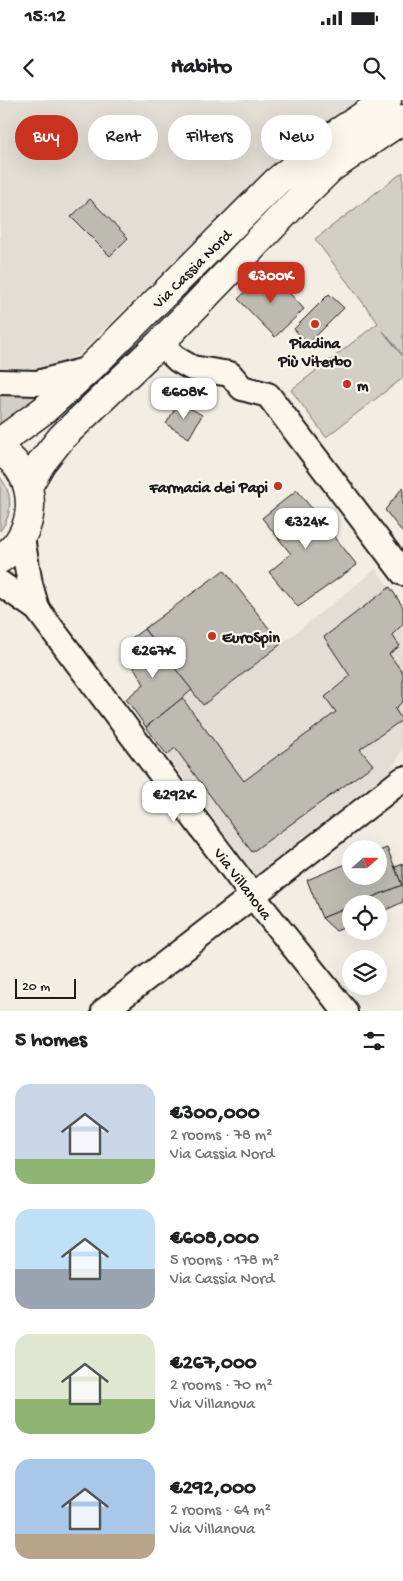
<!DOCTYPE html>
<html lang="en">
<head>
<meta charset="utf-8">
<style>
  :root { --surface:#fff; --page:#f2f2f2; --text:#202124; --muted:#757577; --accent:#c8321e }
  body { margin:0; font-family:"Gochi Hand",sans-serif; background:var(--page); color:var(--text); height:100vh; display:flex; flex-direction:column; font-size:19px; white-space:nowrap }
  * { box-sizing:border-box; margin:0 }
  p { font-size:16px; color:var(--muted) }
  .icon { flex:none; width:28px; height:28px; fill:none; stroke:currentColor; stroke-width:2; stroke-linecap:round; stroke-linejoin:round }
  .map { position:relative; height:911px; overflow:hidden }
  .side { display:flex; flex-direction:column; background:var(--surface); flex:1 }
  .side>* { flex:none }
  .hud { position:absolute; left:15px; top:15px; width:374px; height:45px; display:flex; gap:10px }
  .needle { width:32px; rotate:69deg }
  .tools { position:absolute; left:342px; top:740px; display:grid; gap:10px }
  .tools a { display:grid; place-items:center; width:45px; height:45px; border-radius:50%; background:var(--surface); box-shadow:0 5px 20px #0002; font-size:25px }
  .scale { position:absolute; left:15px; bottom:12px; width:61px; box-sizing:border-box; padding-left:5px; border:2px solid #1c1c1c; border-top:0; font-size:14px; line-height:18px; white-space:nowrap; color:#1c1c1c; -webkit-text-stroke:4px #fbf7ec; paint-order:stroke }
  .price { position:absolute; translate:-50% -42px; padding:0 11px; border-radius:10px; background:#fff; color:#222; font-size:16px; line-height:32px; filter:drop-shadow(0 1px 2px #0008) }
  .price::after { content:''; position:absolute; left:50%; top:30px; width:15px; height:11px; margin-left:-8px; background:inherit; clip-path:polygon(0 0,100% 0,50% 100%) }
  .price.current { background:var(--accent); color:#fff }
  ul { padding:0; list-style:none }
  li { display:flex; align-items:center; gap:15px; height:125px; padding:0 15px }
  li span { display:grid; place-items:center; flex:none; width:140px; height:100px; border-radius:15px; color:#555 }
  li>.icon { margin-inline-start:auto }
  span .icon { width:60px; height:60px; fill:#fffc; stroke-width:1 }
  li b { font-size:21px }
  h2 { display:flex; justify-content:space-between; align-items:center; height:60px; padding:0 15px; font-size:21px }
  .chip { padding:0 18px; border-radius:22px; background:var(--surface); box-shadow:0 5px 20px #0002; font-size:18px; line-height:45px }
  .chip.current { background:var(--accent); color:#fff }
  .status { display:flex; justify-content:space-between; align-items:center; height:35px; padding:0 25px; background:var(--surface); direction:ltr }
  .status svg { height:14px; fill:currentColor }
  header { display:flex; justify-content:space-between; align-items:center; height:65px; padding:0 15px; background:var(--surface); font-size:22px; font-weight:700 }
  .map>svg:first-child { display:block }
</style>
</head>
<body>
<div class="status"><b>15:12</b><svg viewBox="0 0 49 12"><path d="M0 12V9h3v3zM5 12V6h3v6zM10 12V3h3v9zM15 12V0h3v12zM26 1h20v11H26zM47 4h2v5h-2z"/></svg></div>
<header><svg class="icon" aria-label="back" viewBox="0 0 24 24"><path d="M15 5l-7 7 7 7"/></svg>Habito<svg class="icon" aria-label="search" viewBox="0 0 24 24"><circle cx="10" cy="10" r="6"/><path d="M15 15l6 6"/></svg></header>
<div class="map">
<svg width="403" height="911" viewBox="0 0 403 911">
  <rect width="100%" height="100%" fill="#f2eee4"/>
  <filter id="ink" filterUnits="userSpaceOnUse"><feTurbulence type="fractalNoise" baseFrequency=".02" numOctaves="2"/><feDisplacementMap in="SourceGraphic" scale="10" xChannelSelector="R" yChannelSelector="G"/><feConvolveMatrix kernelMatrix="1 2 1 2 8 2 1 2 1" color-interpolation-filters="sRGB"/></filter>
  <g filter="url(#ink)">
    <g fill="#e2ded5">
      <path d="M0 0H362L295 45 268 69 78 255 52 268 30 273 0 271Z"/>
      <path d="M376 469 403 507V650L391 670 255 775 146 627 192 590 204 605Z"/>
    </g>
    <g fill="#d2cfc6" stroke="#777671">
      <path d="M403 72V255L383 231 403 257V278L326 337 291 290 378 223 315 139Z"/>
      <path d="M51 288 0 329V289Z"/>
      <path d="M0 377C13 393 13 415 0 431Z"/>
    </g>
    <g fill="#bdbab1" stroke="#1c1c1c">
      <path d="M90 99 128 138 110 156 71 117Z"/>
      <path d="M268 170 304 209 275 237 238 199Z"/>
      <path d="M329 194 344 208 308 244 294 229Z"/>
      <path d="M179 302 202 315 189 338 166 324Z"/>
      <path d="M403 387V433L385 410Z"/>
      <path d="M297 390 357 465 298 507 269 472 291 454 262 418Z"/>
      <path d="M224 470 281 544 203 605 144 529Z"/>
      <path d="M390 487 403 507V524L392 535 400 546 389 554 403 573V601L395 609 402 620 360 649 373 665 252 752 175 648 167 655 146 627 182 598 244 681 336 612 325 597 350 576 324 537Z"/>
      <path d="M144 529 192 590 146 627 126 599 144 584 121 546Z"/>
      <path d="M387 748 402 785 356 804H351V806L322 818 307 780 351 762V776H379V751Z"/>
      <path d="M403 764V802L379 813V804H356L402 785 395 767Z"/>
      <path d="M351 806V825L336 831 322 818Z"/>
    </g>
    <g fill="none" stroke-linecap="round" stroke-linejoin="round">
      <defs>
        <g id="minor">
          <path d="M160 243 178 260 192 268 230 274 242 288 268 295 403 473"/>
          <path d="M0 282 37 283 89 269"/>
          <path d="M22 438 30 484 37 509"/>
          <path d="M0 483 37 509 252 795 345 911"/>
          <path d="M104 911 403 679"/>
        </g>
        <g id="primary">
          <path d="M0 342 44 310 89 269 277 81 333 36 387 0"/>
          <path d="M0 351C41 375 39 435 0 459"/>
          <path d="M28 386 42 362 62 337 160 243 294 104 331 68 403 19"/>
        </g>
      </defs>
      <use href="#minor" stroke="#1c1c1c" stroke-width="28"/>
      <use href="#primary" stroke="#1c1c1c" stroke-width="31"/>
      <use href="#minor" stroke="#fbf7ec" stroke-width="24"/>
      <use href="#primary" stroke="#fbf7ec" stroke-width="28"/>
    </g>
  </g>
  <g fill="#c8321e" stroke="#fbf7ec" stroke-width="2">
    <circle cx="315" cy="224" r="5"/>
    <circle cx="347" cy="284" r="5"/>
    <circle cx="278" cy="386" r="5"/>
    <circle cx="212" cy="536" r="5"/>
  </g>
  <g text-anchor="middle" stroke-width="4.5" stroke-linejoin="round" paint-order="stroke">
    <g font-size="16" fill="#1c1c1c" stroke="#fbf7ec">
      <text transform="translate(191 168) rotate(-45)" y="6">Via Cassia Nord</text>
      <text transform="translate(244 783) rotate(53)" y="6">Via Villanova</text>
    </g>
    <g font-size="16" font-weight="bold" fill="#1c1c1c" stroke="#fbf7ec" text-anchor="start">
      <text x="315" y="248" text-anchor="middle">Piadina<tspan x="315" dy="18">Più Viterbo</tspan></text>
      <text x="357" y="290">m</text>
      <text x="268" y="392" text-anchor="end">Farmacia dei Papi</text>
      <text x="222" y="542">EuroSpin</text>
    </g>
  </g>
</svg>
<div class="tools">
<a><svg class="needle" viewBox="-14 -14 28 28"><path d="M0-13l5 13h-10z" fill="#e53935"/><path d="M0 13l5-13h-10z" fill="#757577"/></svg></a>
<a><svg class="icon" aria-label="locate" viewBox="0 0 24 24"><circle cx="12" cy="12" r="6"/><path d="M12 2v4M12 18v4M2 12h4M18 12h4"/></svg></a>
<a><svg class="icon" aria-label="layers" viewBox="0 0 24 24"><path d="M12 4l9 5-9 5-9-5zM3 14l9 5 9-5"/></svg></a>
</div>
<div class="scale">20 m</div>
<b class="price current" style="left:271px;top:204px">€300K</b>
<b class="price" style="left:184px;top:320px">€608K</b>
<b class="price" style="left:306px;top:450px">€324K</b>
<b class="price" style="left:153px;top:579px">€267K</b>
<b class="price" style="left:174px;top:723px">€292K</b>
<div class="hud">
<a class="chip current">Buy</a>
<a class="chip">Rent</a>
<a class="chip">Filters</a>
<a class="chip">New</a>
</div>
</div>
<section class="side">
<h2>5 homes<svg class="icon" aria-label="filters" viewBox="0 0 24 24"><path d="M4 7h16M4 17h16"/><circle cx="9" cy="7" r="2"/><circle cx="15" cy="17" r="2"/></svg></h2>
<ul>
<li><span style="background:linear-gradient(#c9d6e8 75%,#8fb573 0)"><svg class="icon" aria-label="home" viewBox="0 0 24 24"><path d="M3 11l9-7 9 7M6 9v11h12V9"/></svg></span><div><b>€300,000</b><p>2 rooms · 78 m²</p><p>Via Cassia Nord</p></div></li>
<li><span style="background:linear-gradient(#bfe0f5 60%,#9aa5b1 0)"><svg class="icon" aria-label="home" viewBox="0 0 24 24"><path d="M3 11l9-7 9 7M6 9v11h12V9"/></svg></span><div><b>€608,000</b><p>5 rooms · 178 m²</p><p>Via Cassia Nord</p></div></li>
<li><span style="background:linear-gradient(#dfe7d0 65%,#8fb573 0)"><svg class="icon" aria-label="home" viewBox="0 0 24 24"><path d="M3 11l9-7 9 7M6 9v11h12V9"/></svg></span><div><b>€267,000</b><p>2 rooms · 70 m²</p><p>Via Villanova</p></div></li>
<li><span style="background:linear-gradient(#a9c7e8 75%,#b9a48a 0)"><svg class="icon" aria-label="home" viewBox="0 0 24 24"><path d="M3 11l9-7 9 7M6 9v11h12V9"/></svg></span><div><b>€292,000</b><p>2 rooms · 64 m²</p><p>Via Villanova</p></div></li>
</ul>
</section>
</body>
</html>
